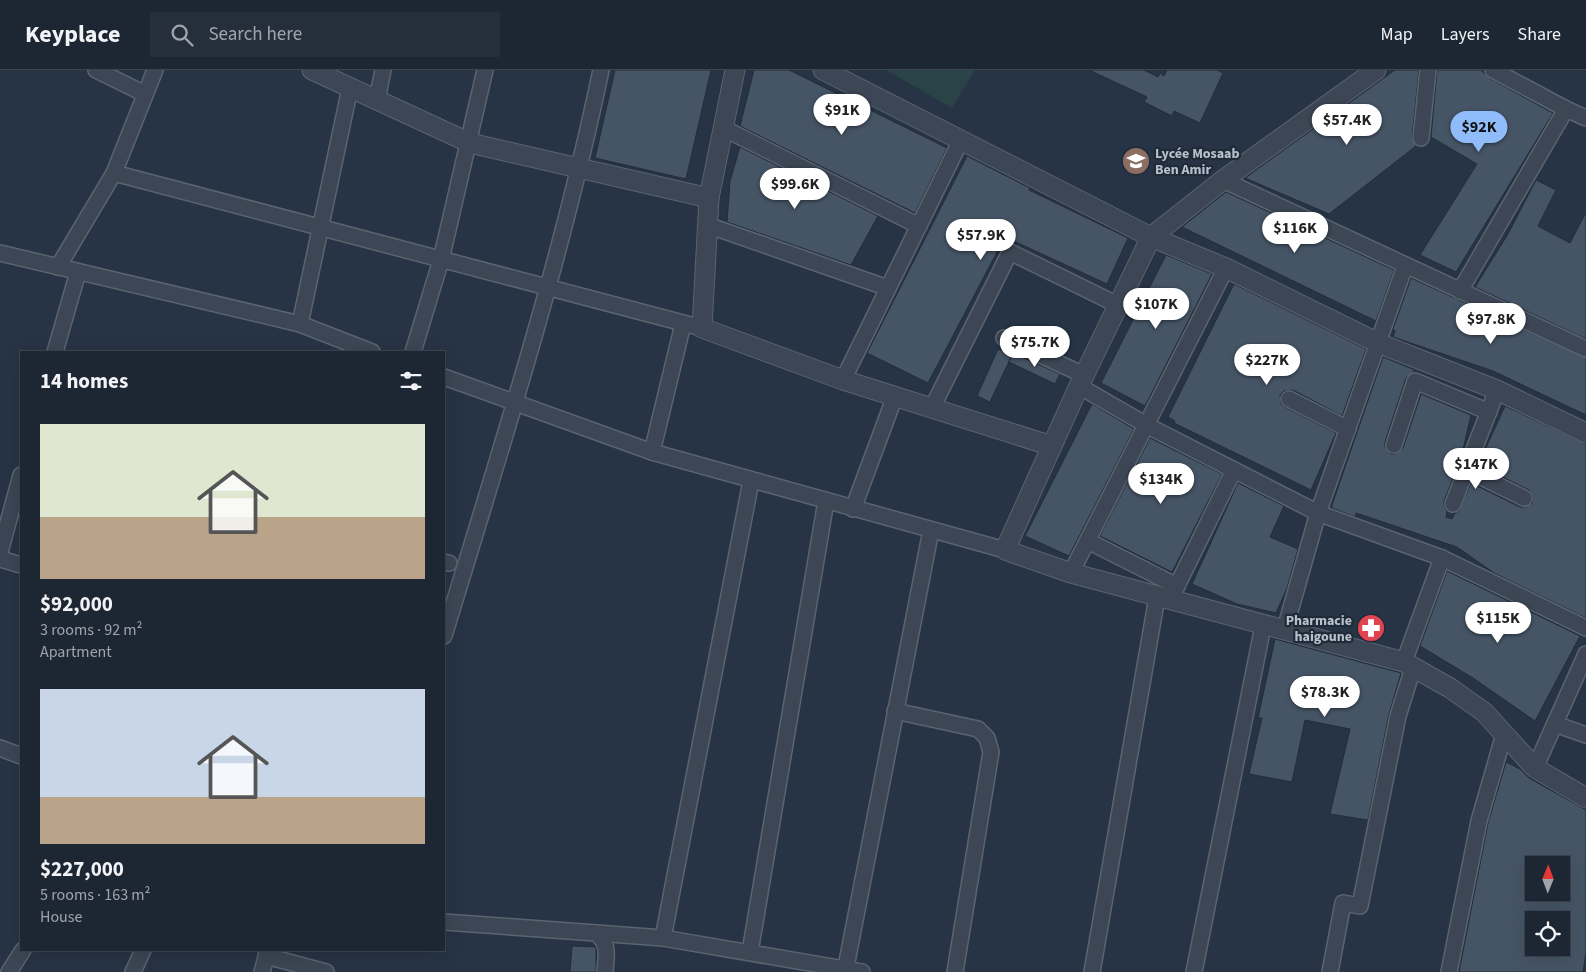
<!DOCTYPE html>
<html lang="en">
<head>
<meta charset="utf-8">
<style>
  :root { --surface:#1d2734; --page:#252f3c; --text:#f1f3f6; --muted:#a0a5ac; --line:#3b444f; --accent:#91bcfb }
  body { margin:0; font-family:"Source Sans 3",sans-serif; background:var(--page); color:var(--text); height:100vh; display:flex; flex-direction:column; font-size:19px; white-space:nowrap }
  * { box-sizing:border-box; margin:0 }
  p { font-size:16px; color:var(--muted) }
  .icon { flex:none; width:28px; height:28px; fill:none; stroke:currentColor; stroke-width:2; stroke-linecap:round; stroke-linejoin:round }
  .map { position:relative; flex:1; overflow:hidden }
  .side { position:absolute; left:20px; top:281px; width:425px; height:600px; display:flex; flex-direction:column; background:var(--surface); border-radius:0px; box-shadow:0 5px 20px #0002,0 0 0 1px var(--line) }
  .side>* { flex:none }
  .needle { width:32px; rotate:1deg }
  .tools { position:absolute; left:1525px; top:786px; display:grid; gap:10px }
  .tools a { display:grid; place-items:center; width:45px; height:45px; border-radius:0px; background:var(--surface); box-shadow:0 5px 20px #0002,0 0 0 1px var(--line); font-size:25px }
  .price { position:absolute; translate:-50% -42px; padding:0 11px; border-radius:18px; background:#fff; color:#222; font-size:16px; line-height:32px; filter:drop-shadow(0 1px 2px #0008) }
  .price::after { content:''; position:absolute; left:50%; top:30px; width:15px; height:11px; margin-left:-8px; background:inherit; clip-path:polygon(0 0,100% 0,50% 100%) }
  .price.on { background:var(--accent); color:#111 }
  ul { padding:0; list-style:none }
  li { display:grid; align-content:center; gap:10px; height:265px; padding:0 20px }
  li span { display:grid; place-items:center; height:155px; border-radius:0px; color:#555 }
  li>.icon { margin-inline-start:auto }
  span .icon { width:90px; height:90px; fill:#fffc; stroke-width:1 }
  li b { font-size:21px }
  h2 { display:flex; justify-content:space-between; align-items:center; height:60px; padding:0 20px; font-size:21px }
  header { display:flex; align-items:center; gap:30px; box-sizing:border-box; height:70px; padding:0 25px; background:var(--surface); border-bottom:1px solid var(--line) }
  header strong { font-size:24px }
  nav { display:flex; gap:28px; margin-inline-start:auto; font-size:18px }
  .search { width:350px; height:45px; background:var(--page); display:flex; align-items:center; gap:12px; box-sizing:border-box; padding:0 18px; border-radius:0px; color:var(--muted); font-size:19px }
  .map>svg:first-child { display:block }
</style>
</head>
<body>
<header>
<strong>Keyplace</strong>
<div class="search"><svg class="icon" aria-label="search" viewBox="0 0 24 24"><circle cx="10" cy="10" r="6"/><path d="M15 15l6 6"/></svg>Search here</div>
<nav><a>Map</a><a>Layers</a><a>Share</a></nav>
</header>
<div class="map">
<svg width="1586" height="902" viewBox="0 0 1586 902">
  <rect width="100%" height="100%" fill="#273445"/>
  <path fill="#294346" d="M886 0H975L952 38Z"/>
  <g fill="#465566" stroke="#222d3c" fill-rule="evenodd">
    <path d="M615 0H711L686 109 595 88Z"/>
    <path d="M754 0H789L947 78 915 143 740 56Z"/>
    <path d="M1089 0H1144L1158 7 1160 3 1164 6 1167 0H1217L1223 3 1200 53 1174 41 1172 46 1144 32 1147 27Z"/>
    <path d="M1395 0H1419L1412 67 1416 76 1329 144 1245 108Z"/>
    <path d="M1437 0H1481L1489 8 1553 43 1456 202 1420 185 1477 94 1431 67Z"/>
    <path d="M740 77 878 146 851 195 727 152 730 111Z"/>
    <path d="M967 86 1030 118 1029 120 1128 168 1107 214 1005 167 928 313 867 283Z"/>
    <path d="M1536 110 1556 120 1538 156 1570 173 1586 142V269L1475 217 1508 164Z"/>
    <path d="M1226 122 1394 200 1376 251 1182 157Z"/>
    <path d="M1166 185 1212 204 1145 336 1101 313Z"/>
    <path d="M1411 208 1586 288V345L1493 301 1393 267 1395 261 1393 259Z"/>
    <path d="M1234 214 1366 279 1342 346 1293 320 1284 321 1280 325 1281 334 1285 337 1336 363 1311 420 1174 353 1175 351 1168 347Z"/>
    <path d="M998 279 1012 285 990 332 977 326Z"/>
    <path d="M1013 283 1060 304 1055 314 1009 292Z"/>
    <path d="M1383 287 1415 300 1406 308 1385 372V377L1391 384H1396L1403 378 1421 324 1471 345 1461 388 1444 431V436L1447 441 1446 447 1452 449 1455 443 1459 441 1471 413 1520 437H1525L1532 433 1533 427 1529 420 1478 395 1505 336 1586 374V548L1494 503 1457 477 1356 443 1355 447 1332 438V435Z"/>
    <path d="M1092 334 1134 359 1069 486 1025 466Z"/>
    <path d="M1150 368 1222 404 1172 502 1100 466Z"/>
    <path d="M1238 413 1284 436 1270 467 1298 479 1287 518 1276 543 1237 534 1192 514Z"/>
    <path d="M1447 501 1580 566 1535 651 1473 608 1420 576Z"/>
    <path d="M1275 569 1401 603 1389 644 1368 750 1330 744 1350 659 1305 650 1292 712 1249 704 1262 648H1258Z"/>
    <path d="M1506 692 1520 699 1529 708 1586 740V882L1583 902H1459L1488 753ZM1534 795H1561V822H1534ZM1534 850H1561V878H1534Z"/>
    <path d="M572 876 596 877V902H570Z"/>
  </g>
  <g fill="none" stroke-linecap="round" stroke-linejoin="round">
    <defs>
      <g id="minor">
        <path d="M96 0 145 24"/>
        <path d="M1493 0 1566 39 1586 48"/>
        <path d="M377 30 383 0"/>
        <path d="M723 58 919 156"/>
        <path d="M1421 68 1428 0"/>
        <path d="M114 103 702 258"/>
        <path d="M1223 110 1586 279"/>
        <path d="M707 155 888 218"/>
        <path d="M0 183 300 254 372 282"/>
        <path d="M58 197 114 103 155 0"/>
        <path d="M1460 221 1566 39"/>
        <path d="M300 254 350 18"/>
        <path d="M1004 268 1084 305"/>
        <path d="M55 282 78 202"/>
        <path d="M413 282 441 190 485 0"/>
        <path d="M444 307 652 382 1005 480"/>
        <path d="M843 310 960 72"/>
        <path d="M1079 316 1148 356 1318 443 1442 488 1586 558"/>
        <path d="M1289 329 1348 359"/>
        <path d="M932 338 1010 182 1118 235"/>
        <path d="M1394 375 1415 311 1489 342"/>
        <path d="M652 382 683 254"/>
        <path d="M1467 400 1524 428"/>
        <path d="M1453 434 1497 320"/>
        <path d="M853 439 895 326"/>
        <path d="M1088 471 1177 516"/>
        <path d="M0 482 21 405"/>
        <path d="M0 489 21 495"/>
        <path d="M444 492 449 493"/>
        <path d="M1071 503 1226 198"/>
        <path d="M1170 530 1234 400"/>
        <path d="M1285 559 1318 443 1405 196"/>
        <path d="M444 566C501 378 561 192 601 0"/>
        <path d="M1404 592 1442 488"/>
        <path d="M895 641 978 659 987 668 991 682 955 902"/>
        <path d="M1555 654 1586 665"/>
        <path d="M0 678 21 686"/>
        <path d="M1535 698 1586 584"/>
        <path d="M444 852 596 863C610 874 606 886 605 902"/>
        <path d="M596 863 663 868 862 902"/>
        <path d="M663 868 751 411"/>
        <path d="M750 882 826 431"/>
        <path d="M266 886 326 902"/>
        <path d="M9 902 23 880"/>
        <path d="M133 902 143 880"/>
        <path d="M262 902 268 880"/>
        <path d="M845 902 931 460"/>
        <path d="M1092 902 1157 527"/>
        <path d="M1194 902 1263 556"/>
        <path d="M1330 902 1343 833 1360 836 1398 646 1413 598"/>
        <path d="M1449 902 1479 751 1504 664"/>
      </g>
      <g id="tertiary">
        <path d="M312 0 470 73 709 128"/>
        <path d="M735 0 709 128 702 258 843 310 1052 376"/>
        <path d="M823 0 1151 167 1226 198 1378 273 1497 320 1586 363"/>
        <path d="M1376 0 1223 110 1151 167 1079 316 1005 480 1071 503 1404 592 1450 618 1484 642 1535 698 1586 728"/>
      </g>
    </defs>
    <use href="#minor" stroke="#5a6471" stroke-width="18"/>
    <use href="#tertiary" stroke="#5a6471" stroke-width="21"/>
    <use href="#minor" stroke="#3c4654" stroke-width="15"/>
    <use href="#tertiary" stroke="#3c4654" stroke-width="19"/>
  </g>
  <defs>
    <symbol id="school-disc" viewBox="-11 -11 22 22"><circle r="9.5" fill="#8d6e63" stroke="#202b3a"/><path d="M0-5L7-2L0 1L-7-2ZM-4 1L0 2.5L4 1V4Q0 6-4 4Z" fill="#fff"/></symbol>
    <symbol id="pharmacy-disc" viewBox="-11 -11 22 22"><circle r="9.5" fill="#e0444e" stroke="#202b3a"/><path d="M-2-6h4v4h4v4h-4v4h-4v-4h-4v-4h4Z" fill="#fff"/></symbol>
  </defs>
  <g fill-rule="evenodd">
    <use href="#school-disc" x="1120" y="75" width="32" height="32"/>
    <use href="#pharmacy-disc" x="1355" y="542" width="32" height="32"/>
  </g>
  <g text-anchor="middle" stroke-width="4.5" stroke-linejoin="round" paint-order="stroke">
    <g font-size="14" font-weight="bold" fill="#b9c1cd" stroke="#202b3a" text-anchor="start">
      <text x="1155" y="88">Lycée Mosaab<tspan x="1155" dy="16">Ben Amir</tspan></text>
      <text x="1352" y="555" text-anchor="end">Pharmacie<tspan x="1352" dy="16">haigoune</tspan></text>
    </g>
  </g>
</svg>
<div class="tools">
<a><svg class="needle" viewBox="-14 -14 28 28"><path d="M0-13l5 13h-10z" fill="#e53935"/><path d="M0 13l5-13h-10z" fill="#a0a5ac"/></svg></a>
<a><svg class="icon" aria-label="locate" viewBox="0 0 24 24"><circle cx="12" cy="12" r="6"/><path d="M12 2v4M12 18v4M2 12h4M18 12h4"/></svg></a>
</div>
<b class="price" style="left:842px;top:66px">$91K</b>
<b class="price" style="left:1347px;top:76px">$57.4K</b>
<b class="price on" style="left:1479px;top:83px">$92K</b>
<b class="price" style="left:795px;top:140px">$99.6K</b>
<b class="price" style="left:1295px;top:184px">$116K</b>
<b class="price" style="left:981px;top:191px">$57.9K</b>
<b class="price" style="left:1156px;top:260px">$107K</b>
<b class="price" style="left:1491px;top:275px">$97.8K</b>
<b class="price" style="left:1035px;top:298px">$75.7K</b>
<b class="price" style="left:1267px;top:316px">$227K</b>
<b class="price" style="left:1476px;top:420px">$147K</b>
<b class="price" style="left:1161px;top:435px">$134K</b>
<b class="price" style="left:1498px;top:574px">$115K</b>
<b class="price" style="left:1325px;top:648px">$78.3K</b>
<section class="side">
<h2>14 homes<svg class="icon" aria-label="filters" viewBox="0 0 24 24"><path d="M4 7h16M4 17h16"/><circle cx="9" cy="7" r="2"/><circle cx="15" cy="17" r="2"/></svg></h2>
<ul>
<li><span style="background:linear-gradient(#dfe7d0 60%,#b9a48a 0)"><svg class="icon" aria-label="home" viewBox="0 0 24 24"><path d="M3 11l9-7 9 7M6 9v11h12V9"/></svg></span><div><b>$92,000</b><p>3 rooms · 92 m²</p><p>Apartment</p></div></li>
<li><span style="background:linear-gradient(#c9d6e8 70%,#b9a48a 0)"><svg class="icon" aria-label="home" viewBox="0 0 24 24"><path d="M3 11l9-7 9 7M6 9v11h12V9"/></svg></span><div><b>$227,000</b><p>5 rooms · 163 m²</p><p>House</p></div></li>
</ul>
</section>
</div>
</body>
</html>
